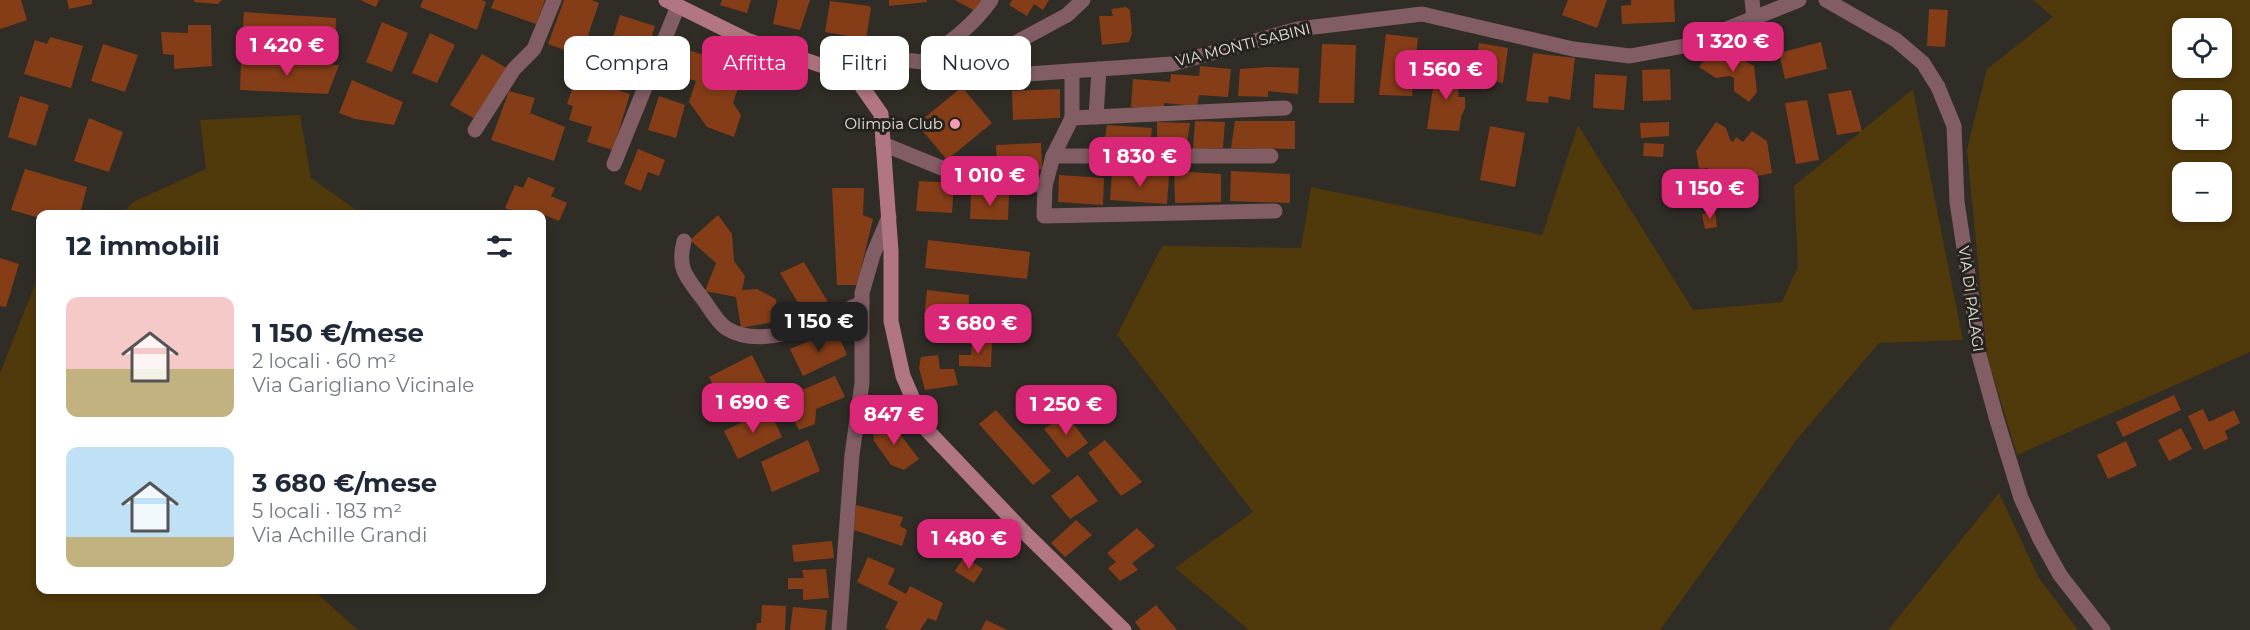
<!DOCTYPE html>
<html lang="it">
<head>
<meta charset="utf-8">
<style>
  :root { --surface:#fff; --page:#f6f6f7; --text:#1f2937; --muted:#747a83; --accent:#db2777 }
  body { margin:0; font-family:Montserrat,sans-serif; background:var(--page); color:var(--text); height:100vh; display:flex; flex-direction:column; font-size:22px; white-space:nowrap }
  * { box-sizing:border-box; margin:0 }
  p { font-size:20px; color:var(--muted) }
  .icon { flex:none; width:33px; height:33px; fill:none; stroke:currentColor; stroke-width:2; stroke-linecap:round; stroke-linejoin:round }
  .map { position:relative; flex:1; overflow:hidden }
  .drawer { position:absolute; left:36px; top:210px; width:510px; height:384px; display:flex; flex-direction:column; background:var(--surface); border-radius:12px; box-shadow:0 3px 9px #0003 }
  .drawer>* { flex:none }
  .hud { position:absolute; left:564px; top:36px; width:570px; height:54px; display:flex; gap:12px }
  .tools { position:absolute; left:2172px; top:18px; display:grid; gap:12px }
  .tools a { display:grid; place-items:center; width:60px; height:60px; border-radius:12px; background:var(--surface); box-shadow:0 3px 9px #0003; font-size:30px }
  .price { position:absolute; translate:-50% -51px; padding:0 14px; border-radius:12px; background:var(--accent); color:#fff; font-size:20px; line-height:39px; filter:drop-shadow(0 2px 3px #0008) }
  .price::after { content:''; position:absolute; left:50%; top:36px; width:18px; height:14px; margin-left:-9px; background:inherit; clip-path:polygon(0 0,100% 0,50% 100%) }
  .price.active { background:#222; color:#fff }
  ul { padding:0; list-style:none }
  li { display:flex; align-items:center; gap:18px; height:150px; padding:0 30px }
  li span { display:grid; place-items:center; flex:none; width:168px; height:120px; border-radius:12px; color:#555 }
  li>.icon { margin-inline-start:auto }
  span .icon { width:72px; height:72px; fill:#fffc; stroke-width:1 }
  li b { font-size:26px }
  h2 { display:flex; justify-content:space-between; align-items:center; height:72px; padding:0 30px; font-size:26px }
  .tag { padding:0 21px; border-radius:12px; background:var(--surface); box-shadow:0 3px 9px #0003; font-size:21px; line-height:54px }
  .tag.active { background:var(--accent); color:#fff }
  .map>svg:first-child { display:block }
</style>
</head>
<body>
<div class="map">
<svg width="2250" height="630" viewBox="0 0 2250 630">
  <rect width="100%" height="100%" fill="#302c26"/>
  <g fill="#50390a" fill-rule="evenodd">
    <path d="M2033 0H2250V352L2017 455 1987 356 1967 150 1987 69 2053 17ZM2182 28H2222V68H2182ZM2182 100H2222V140H2182ZM2182 172H2222V212H2182Z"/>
    <path d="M1913 89 1963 340 1879 343 1798 438 1660 630H1249L1175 568 1253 512 1117 335 1162 246 1301 248 1311 187 1542 235 1578 125 1693 310 1782 302 1798 266 1794 186Z"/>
    <path d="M300 115 311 178 362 214H122L133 202 206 169 200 120Z"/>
    <path d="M40 272V590H320L319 595 358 630H0V373Z"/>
    <path d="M1999 493 2039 578 2078 630H1888Z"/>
  </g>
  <g fill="#853d18">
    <path d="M0 0H21L27 20 0 29Z"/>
    <path d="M67 0H92V4L69 9Z"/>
    <path d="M194 0H222L218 4 194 2Z"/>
    <path d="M360 0H379L376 7Z"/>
    <path d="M423 0H482L486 2 477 30 420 7Z"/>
    <path d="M494 0H545L536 24 491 8Z"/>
    <path d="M564 0H592L599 3 581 56 548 44Z"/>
    <path d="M722 0H751L747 13 720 5Z"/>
    <path d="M778 0H810L800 30 773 24Z"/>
    <path d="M889 0H927V2L889 6Z"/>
    <path d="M955 0H985L975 11Z"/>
    <path d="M1012 0H1049L1043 10 1034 4 1027 16 1009 5Z"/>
    <path d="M1568 0H1607L1597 28 1562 15Z"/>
    <path d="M1631 0H1674L1675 22 1622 24 1621 6 1631 5Z"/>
    <path d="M830 1 869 6 871 8 866 39 825 32Z"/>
    <path d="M1126 7 1130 10 1132 34 1129 42 1102 45 1099 16H1113L1111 9Z"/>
    <path d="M1929 9 1948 10 1945 47 1927 46Z"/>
    <path d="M244 12 336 18 335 46 242 41Z"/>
    <path d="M620 15 655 26 638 79 603 68Z"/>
    <path d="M382 22 408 33 392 72 366 62Z"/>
    <path d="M188 25H211L212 66 174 69V55L163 54 161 32 188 33Z"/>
    <path d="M430 33 455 45 437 83 412 73Z"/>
    <path d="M1386 34 1418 38 1412 96 1379 95Z"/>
    <path d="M50 37 83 46 71 88 24 74 35 40 47 44Z"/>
    <path d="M1821 42 1827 69 1785 79 1779 53Z"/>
    <path d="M1479 43 1508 48 1503 83 1473 78Z"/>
    <path d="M103 44 138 55 125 92 91 81Z"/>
    <path d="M1322 44 1356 45 1354 103H1319Z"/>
    <path d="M675 46 730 63 728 73 742 76 733 103 741 115 734 137 707 127 689 102 696 81 665 72Z"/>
    <path d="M1533 53 1575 58 1570 100 1549 96 1548 103 1526 101Z"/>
    <path d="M482 54 507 68 475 119 450 105Z"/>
    <path d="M1732 54 1754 66 1757 92 1749 102 1734 91V78L1729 76 1716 78 1699 67 1708 56Z"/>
    <path d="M241 61 339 65 328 94 240 90Z"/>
    <path d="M1200 66 1231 69 1228 97 1199 95 1197 106 1164 103V110L1131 107 1133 79 1170 82 1171 74 1199 76Z"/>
    <path d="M1267 67 1299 68 1298 94 1268 91V97L1238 96 1240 69Z"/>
    <path d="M1436 68 1461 69 1458 97H1465V108L1461 117 1459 131 1427 129Z"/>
    <path d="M1670 69 1671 100 1643 101 1642 70Z"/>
    <path d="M1595 74 1627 76 1624 110 1593 108Z"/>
    <path d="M576 78 630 94 613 150 587 142 592 127 569 120 573 106 567 104Z"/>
    <path d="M352 80 403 102 394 125 355 119 339 113Z"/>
    <path d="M962 87 992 123 947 160 917 124Z"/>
    <path d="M1060 89V118L1013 120 1012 91Z"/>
    <path d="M1851 90 1862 131 1837 135 1828 94Z"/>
    <path d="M509 91 535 98 530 113 565 127 554 161 491 140Z"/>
    <path d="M20 96 49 105 36 146 8 137Z"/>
    <path d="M659 96 685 105 676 138 648 130Z"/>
    <path d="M1807 100 1819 160 1796 164 1785 103Z"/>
    <path d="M89 118 123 132 109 172 74 161Z"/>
    <path d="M1195 121 1225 122 1223 148 1193 149Z"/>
    <path d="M1235 121H1295V149L1231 148Z"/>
    <path d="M1157 122 1190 123 1186 149H1157Z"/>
    <path d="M1669 122V136L1641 138 1640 123Z"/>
    <path d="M1716 122 1726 128 1730 140 1733 142 1736 137 1743 142 1752 131 1767 141 1772 173 1744 179 1746 189 1733 191 1732 189 1722 190 1720 181 1710 183 1708 168 1699 169 1696 151Z"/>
    <path d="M1107 125 1152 128 1150 147 1104 143Z"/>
    <path d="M1490 126 1525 133 1515 187 1480 180Z"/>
    <path d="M1041 143 1042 169 997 171 996 145Z"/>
    <path d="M1644 143 1664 144 1663 157 1643 156Z"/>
    <path d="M638 149 665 160 659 176 648 172 641 191 624 184Z"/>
    <path d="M25 169 87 187 80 214H40V218L11 210Z"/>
    <path d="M1174 171 1221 174V202L1175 203Z"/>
    <path d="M1231 171 1290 174V203L1230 201Z"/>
    <path d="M1112 172 1169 176 1167 204 1110 200Z"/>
    <path d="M1059 175 1104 178 1103 205 1058 202Z"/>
    <path d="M528 177 555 188 551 196 567 203 559 221 542 214H520L505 208 515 185 523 188Z"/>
    <path d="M919 181 954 183 952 213 916 211Z"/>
    <path d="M832 188H864L863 215 873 219 857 285H837Z"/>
    <path d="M971 193 1009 194 1008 220 970 219Z"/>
    <path d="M1715 212 1717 227 1705 229 1702 214Z"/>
    <path d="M718 215 732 234 734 261 745 276 742 290 757 289 776 299 778 321 741 328 736 297 705 291 716 263 690 240Z"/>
    <path d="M928 240 1030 252 1027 279 925 268Z"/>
    <path d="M0 258 19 264 6 307 0 306Z"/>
    <path d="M804 262 829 304 805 314 780 273Z"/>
    <path d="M927 290 969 295 968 320 924 319Z"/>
    <path d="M836 330 847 355 803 376 790 349Z"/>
    <path d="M972 341 992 342 991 367 959 366V355H971Z"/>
    <path d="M752 355 766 383 723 404 709 377Z"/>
    <path d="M938 355 940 369H954L958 385 925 390 919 368 921 357Z"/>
    <path d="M835 376 845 397 816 409 815 424 799 430 783 398Z"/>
    <path d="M2174 395 2181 410 2123 437 2116 422Z"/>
    <path d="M769 409 782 437 738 459 724 431Z"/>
    <path d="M2203 409 2209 422 2234 410 2240 423 2225 431 2228 439 2204 450 2188 416Z"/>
    <path d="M996 410 1051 471 1033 485 979 424Z"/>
    <path d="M1066 414 1088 443 1067 458 1044 429Z"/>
    <path d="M890 421 919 459 904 470 891 465 874 441 873 429Z"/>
    <path d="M2181 428 2192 449 2169 461 2158 440Z"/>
    <path d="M808 440 820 471 772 492 761 462Z"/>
    <path d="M1105 440 1142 482 1121 496 1088 453Z"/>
    <path d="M2126 441 2137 466 2108 479 2097 455Z"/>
    <path d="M1078 475 1098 501 1070 519 1051 496Z"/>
    <path d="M856 505 903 517 900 526 907 530 902 546 854 530Z"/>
    <path d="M1076 520 1092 535 1065 557 1051 543Z"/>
    <path d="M1137 528 1155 546 1132 563 1138 570 1120 581 1108 568 1116 562 1107 553Z"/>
    <path d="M832 541 834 558 794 562 792 545Z"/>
    <path d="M868 557 895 569 888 584 906 594 910 586 943 603 936 621 928 618 920 630H890L885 628 898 602 857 582Z"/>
    <path d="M964 557 983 569 974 583 955 571Z"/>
    <path d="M826 569 829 598 803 600V589H788V578H804L802 570Z"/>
    <path d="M762 605 786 606 785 630H756L757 623H761Z"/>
    <path d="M1156 605 1177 630H1141L1135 622Z"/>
    <path d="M793 607 827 610 825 630H790Z"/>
    <path d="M986 620 1007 630H981Z"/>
  </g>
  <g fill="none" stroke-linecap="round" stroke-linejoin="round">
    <g stroke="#825d64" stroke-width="15">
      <path d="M1752 0 1754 18"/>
      <path d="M1826 0 1896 40 1923 63 1938 87 1954 126 1957 202 1973 307 1978 351 1996 417 2021 498 2040 539 2060 575 2103 630"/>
      <path d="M922 62C947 45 974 25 991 0"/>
      <path d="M993 70 1004 49 1067 15 1083 0"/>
      <path d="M855 77 905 60 1027 74 1172 64 1298 29 1422 14 1573 49 1630 56 1684 46 1799 0"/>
      <path d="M1096 117 1099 69"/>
      <path d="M1072 118V71"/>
      <path d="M475 130 514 69 534 49 554 0"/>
      <path d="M883 144 949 171 1045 186"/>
      <path d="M1053 156 1072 118 1285 108"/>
      <path d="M1271 156H1053L1045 186 1044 216 1275 211"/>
      <path d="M614 164 678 6"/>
      <path d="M684 241C677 269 686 277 703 299 709 307 717 322 726 328 765 353 824 319 862 303"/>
      <path d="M839 630 852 455 862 383V293L873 255 889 217"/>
    </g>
    <path stroke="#b17682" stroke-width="15" d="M666 0 747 40 855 77 881 114 891 251V321L903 376 926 429 1025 533 1124 630"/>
  </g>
  <circle fill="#f19ab3" stroke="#26231d" stroke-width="2" cx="955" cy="124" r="6"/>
  <g text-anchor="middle" stroke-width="6" stroke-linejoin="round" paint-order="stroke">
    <g font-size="15" fill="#e4e1dd" stroke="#26231d">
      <text transform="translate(1243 45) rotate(-14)" y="5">VIA MONTI SABINI</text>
      <text transform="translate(1971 299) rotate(82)" y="5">VIA DI PALAGI</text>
    </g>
    <g font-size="15" fill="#e4e1dd" stroke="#26231d" text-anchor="end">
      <text x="943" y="129">Olimpia Club</text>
    </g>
  </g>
</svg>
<div class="tools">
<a><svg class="icon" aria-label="locate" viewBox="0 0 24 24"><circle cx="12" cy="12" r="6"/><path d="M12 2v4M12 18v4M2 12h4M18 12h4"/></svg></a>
<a>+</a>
<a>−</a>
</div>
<b class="price" style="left:1733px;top:73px">1 320 €</b>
<b class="price" style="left:287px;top:77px">1 420 €</b>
<b class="price" style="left:1446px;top:101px">1 560 €</b>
<b class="price" style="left:1140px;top:188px">1 830 €</b>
<b class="price" style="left:990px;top:207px">1 010 €</b>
<b class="price" style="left:1710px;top:220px">1 150 €</b>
<b class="price active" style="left:819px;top:353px">1 150 €</b>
<b class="price" style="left:978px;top:355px">3 680 €</b>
<b class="price" style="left:753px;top:434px">1 690 €</b>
<b class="price" style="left:1066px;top:436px">1 250 €</b>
<b class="price" style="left:894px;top:446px">847 €</b>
<b class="price" style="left:969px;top:570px">1 480 €</b>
<div class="hud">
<a class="tag">Compra</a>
<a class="tag active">Affitta</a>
<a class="tag">Filtri</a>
<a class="tag">Nuovo</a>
</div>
<section class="drawer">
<h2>12 immobili<svg class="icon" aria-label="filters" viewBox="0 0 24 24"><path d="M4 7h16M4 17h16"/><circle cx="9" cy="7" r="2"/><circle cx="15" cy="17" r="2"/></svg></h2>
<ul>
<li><span style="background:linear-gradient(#f6c9c9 60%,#c2b280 0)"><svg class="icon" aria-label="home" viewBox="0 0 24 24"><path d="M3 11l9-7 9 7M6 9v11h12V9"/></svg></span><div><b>1 150 €/mese</b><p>2 locali · 60 m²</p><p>Via Garigliano Vicinale</p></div></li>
<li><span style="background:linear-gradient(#bfe0f5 75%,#c2b280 0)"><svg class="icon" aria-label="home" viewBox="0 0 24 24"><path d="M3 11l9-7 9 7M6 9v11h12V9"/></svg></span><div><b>3 680 €/mese</b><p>5 locali · 183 m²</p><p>Via Achille Grandi</p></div></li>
</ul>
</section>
</div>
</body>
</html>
